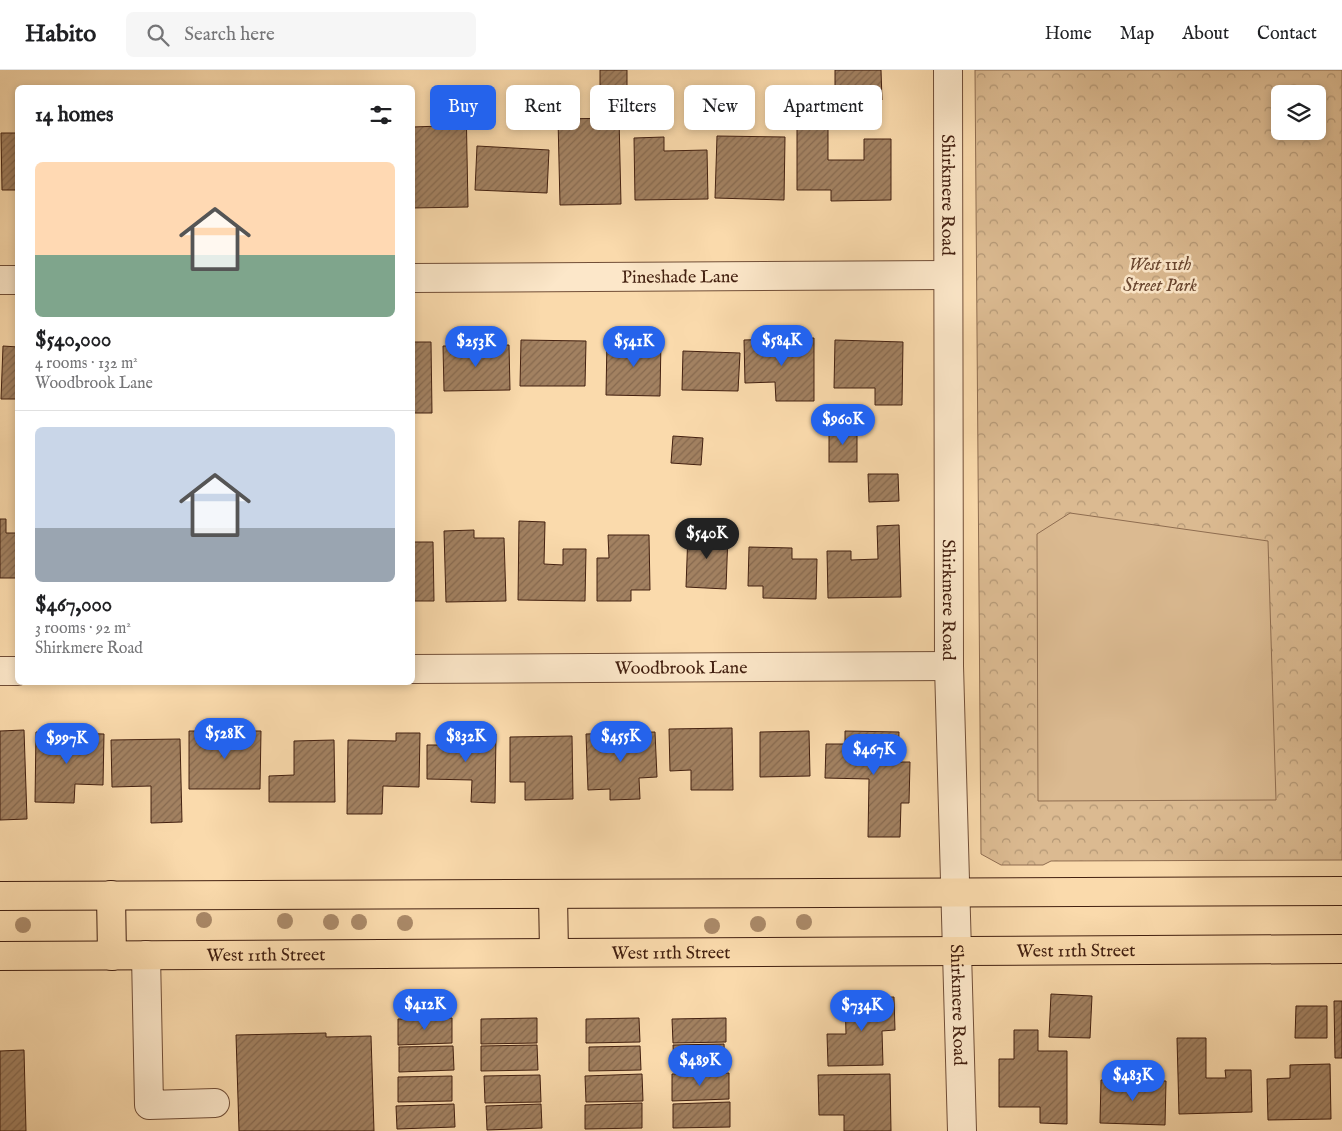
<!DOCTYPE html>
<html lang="en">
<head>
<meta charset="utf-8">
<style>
  :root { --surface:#fff; --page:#f6f6f6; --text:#202124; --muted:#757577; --line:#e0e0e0; --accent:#2563eb }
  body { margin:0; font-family:"IM FELL English",serif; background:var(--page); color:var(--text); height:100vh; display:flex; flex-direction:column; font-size:19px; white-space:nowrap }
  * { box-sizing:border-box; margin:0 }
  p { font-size:16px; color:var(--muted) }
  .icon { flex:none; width:28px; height:28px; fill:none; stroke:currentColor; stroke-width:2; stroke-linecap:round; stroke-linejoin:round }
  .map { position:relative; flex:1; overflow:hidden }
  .drawer { position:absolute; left:15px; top:15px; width:400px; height:600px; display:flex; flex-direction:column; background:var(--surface); border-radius:8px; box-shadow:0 2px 8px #0003 }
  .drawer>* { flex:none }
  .top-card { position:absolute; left:430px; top:15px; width:475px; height:45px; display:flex; gap:10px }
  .fabs { position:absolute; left:1271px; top:15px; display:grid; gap:10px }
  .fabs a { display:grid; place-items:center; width:55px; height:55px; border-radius:8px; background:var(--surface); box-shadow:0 2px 8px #0003; font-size:25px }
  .price { position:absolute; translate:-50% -42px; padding:0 11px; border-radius:18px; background:var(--accent); color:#fff; font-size:16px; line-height:32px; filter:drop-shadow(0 1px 2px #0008) }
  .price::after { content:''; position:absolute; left:50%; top:30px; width:15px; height:11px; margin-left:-8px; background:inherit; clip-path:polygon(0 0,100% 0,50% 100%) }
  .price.current { background:#222; color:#fff }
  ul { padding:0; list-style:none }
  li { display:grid; align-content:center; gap:10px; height:265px; padding:0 20px }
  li+li { border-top:1px solid var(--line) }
  li span { display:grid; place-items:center; height:155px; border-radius:8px; color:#555 }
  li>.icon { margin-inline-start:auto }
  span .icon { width:90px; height:90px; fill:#fffc; stroke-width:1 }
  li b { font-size:21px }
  h2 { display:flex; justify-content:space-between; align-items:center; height:60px; padding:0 20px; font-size:21px }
  .pill { padding:0 18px; border-radius:8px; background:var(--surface); box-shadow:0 2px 8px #0003; font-size:18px; line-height:45px }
  .pill.current { background:var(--accent); color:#fff }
  header { display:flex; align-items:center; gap:30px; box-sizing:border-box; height:70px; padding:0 25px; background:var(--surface); border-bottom:1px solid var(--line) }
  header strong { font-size:24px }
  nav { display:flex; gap:28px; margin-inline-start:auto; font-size:18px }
  .search { width:350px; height:45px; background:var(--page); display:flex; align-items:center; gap:12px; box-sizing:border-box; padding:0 18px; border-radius:8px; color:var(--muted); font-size:19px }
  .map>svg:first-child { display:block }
</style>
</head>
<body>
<header>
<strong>Habito</strong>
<div class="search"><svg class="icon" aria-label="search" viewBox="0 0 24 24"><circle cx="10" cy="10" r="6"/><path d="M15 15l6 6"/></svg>Search here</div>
<nav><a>Home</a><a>Map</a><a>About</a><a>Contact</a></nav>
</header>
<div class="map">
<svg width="1342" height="1061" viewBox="0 0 1342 1061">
  <defs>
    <pattern id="park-crowns" width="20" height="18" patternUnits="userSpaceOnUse" patternTransform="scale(1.25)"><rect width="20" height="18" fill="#dbba91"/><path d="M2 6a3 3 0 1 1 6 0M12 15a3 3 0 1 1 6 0" fill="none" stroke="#b39775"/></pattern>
    <pattern id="building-hatch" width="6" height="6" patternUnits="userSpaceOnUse" patternTransform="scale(1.25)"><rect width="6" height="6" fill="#a28161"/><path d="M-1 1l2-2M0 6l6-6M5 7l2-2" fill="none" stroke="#86694f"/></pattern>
  </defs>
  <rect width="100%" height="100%" fill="#fadaac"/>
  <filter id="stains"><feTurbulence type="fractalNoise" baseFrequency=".004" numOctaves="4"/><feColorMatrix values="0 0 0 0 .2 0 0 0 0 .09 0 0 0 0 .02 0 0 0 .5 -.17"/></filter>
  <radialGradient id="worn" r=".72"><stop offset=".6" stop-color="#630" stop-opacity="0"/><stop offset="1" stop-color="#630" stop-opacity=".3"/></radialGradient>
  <path fill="url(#park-crowns)" stroke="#8f6d50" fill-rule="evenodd" d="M975 0H1342V790L1051 791 1043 795H1001L981 784ZM1280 24H1318V61H1280Z"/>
  <path fill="#dbba91" stroke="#8f6d50" d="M1070 443 1268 471 1276 730 1038 731 1037 464Z"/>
  <g fill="url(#building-hatch)" stroke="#432010">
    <rect x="600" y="0" width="27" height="16"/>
    <path d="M835 0H881L882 30 835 31Z"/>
    <path d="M442 31H466L468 137 412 138V57L442 56Z"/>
    <path d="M619 48 621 134 560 135 558 49Z"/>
    <path d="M797 56H828V90H864V69H891V130L831 131V120H797Z"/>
    <path d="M1 63H18V120H2Z"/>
    <path d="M717 66 785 67 784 130 715 128Z"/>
    <path d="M664 67V81L707 80 708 129 635 130 634 68Z"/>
    <path d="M477 76 549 80 547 123 475 120Z"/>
    <path d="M814 268V331H776L775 312 745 313 744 270Z"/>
    <path d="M607 269 661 270 660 326 606 325Z"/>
    <path d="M521 270 586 271 585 316H520Z"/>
    <path d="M835 270 903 272 902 335H875V318H834Z"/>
    <path d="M412 272H431L432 343H412Z"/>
    <path d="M509 275 510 320 444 321 443 276Z"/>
    <path d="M3 276 18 277V329H1Z"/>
    <path d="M683 281 740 283 738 321 682 320Z"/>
    <rect x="829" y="360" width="28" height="32"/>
    <path d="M673 366 703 368 701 395 671 393Z"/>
    <path d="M868 404H898L899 431 869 432Z"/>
    <path d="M0 449H6V463H18V508H0Z"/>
    <path d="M519 451 545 452 544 494 563 495V479H586L585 531 518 530Z"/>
    <path d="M899 455 901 527 828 528 827 481H851V490L878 489 877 456Z"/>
    <path d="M474 460V468H504L506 531 446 532 444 461Z"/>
    <path d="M688 462 728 464 726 519 686 517Z"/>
    <path d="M608 465H649L650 520H631V531H597V488H609Z"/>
    <path d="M412 472H433L434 531H412Z"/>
    <path d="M749 477 792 478V489H817L816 529 763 528V516H748Z"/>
    <path d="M732 658 733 720H691V700L670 701 669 659Z"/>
    <path d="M24 660 27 749 0 750V661Z"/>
    <path d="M189 661H261L260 719H189Z"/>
    <path d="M809 661 810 706 760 707V662Z"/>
    <path d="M845 661 899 662 898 692H910L909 733H901L900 767H868L869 709 825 708 826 674H845Z"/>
    <path d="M36 662 104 664 103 715 75 714 74 733 35 732Z"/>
    <path d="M655 662 657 707 639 708 640 729 610 730V719L588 720 586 664Z"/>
    <path d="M396 663H420L419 717 383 716 382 744H347L348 670 396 671Z"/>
    <path d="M448 663 496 664 495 733 471 732 472 710 427 709V675H447Z"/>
    <path d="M572 666 573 729 525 730V712H510V667Z"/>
    <path d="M180 669 182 752 151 753V716L112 717 111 670Z"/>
    <path d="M334 670 335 732H269V706L294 705V671Z"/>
    <path d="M1051 924 1092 926 1090 968 1049 967Z"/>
    <path d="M894 927 895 960 882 961 883 995 828 996 827 964H846L845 928Z"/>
    <path d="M1334 931H1342V988H1335Z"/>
    <path d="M1296 936H1327V968H1295Z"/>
    <path d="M452 948V973L398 975V949Z"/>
    <path d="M537 948V973L481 974V949Z"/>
    <path d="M639 948 640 972 586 973V949Z"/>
    <path d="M726 948V972L673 973 672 949Z"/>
    <path d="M1014 960H1038V981H1067V1054L1040 1053V1037H999V989H1014Z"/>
    <path d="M326 963V967L371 966 374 1061H239L236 965Z"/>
    <path d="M1177 968H1206V1008H1226L1225 1000H1251L1252 1042 1179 1044Z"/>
    <path d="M724 974 725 998 674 999 673 975Z"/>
    <path d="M537 975 538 1000 481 1001V976Z"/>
    <path d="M453 976 454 1000 399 1002V977Z"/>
    <path d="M640 976 641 1000 589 1001V977Z"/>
    <path d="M24 980 26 1061H0V981Z"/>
    <path d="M1330 994 1331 1049 1268 1050 1267 1009 1290 1008V995Z"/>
    <path d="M729 1003V1029L672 1031V1004Z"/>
    <path d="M642 1004 643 1031 586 1032 585 1006Z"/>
    <path d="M890 1004 891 1061H844V1045H819L818 1005Z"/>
    <path d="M540 1005 541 1032 485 1033 484 1006Z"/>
    <path d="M452 1006V1031L398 1032V1007Z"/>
    <path d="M1101 1010 1166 1011 1165 1055 1100 1053Z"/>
    <path d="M730 1032V1057L673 1058V1034Z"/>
    <path d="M642 1033V1058L585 1059V1035Z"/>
    <path d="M454 1034 455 1057 397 1059 396 1036Z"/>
    <path d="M541 1034 542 1058 487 1060 486 1036Z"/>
  </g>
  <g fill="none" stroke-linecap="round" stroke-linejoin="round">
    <defs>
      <g id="minor">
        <path id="s1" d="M948 0 949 596 962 1061"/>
        <path id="s2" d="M412 208 948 205"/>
        <path d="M0 210H18"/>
        <path id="s3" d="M412 599 949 596"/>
        <path d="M0 601H18"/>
        <path d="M146 885 149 1035 215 1033"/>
      </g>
      <g id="major">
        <path d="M553 824 554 883"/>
        <path d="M111 825 112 886"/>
        <path d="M0 826 1342 821"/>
        <path id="s4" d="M0 886 1342 879"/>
      </g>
    </defs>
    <use href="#minor" stroke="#714e37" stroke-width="30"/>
    <use href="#major" stroke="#432010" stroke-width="30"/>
    <use href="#minor" stroke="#fce7c9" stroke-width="28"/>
    <use href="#major" stroke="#fadaac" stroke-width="28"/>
  </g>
  <g fill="#aa8968">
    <circle cx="204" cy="850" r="8"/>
    <circle cx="285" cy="851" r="8"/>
    <circle cx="331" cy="852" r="8"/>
    <circle cx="359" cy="852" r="8"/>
    <circle cx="804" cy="852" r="8"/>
    <circle cx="405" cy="853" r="8"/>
    <circle cx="758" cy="854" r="8"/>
    <circle cx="23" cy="855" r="8"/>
    <circle cx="712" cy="856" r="8"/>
  </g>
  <g text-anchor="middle" stroke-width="5" stroke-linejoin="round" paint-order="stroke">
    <g font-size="18" fill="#432010" stroke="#fce7c9">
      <text dy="6" stroke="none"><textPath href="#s1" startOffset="125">Shirkmere Road</textPath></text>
      <text dy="6" stroke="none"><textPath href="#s2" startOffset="268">Pineshade Lane</textPath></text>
      <text dy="6" stroke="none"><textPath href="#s1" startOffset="530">Shirkmere Road</textPath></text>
      <text dy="6" stroke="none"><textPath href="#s3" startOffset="269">Woodbrook Lane</textPath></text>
      <text dy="6" stroke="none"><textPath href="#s4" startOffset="1076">West 11th Street</textPath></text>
      <text dy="6" stroke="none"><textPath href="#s4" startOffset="671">West 11th Street</textPath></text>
      <text dy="6" stroke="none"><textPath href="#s4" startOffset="266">West 11th Street</textPath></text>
      <text dy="6" stroke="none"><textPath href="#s1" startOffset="935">Shirkmere Road</textPath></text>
    </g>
    <g font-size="18" font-style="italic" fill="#694630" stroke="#fce7c9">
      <text x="1160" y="200">West 11th<tspan x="1160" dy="21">Street Park</tspan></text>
    </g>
  </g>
  <rect width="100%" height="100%" filter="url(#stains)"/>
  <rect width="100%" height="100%" fill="url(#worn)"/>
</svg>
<div class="fabs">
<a><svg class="icon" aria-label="layers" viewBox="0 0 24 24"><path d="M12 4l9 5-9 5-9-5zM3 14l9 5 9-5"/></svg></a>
</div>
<b class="price" style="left:782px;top:297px">$584K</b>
<b class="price" style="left:476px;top:298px">$253K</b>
<b class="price" style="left:634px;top:298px">$541K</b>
<b class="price" style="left:843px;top:376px">$960K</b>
<b class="price current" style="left:707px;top:490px">$540K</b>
<b class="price" style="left:225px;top:690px">$528K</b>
<b class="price" style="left:466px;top:693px">$832K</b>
<b class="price" style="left:621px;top:693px">$455K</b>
<b class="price" style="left:67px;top:695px">$997K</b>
<b class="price" style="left:874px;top:706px">$467K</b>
<b class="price" style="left:425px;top:961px">$412K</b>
<b class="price" style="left:862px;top:962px">$734K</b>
<b class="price" style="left:700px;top:1017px">$489K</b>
<b class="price" style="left:1133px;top:1032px">$483K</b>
<div class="top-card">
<a class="pill current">Buy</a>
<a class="pill">Rent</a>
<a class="pill">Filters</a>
<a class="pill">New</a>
<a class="pill">Apartment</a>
</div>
<section class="drawer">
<h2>14 homes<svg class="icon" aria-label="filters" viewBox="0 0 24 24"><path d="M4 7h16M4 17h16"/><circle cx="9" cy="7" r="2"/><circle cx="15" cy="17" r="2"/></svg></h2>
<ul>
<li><span style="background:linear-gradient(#ffd9b3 60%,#7fa58c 0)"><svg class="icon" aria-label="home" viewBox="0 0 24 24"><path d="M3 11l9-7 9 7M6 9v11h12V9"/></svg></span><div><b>$540,000</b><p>4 rooms · 132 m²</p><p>Woodbrook Lane</p></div></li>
<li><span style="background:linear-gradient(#c9d6e8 65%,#9aa5b1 0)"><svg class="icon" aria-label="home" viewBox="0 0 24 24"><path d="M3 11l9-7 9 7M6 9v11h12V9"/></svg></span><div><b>$467,000</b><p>3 rooms · 92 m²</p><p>Shirkmere Road</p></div></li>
</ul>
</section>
</div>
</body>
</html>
